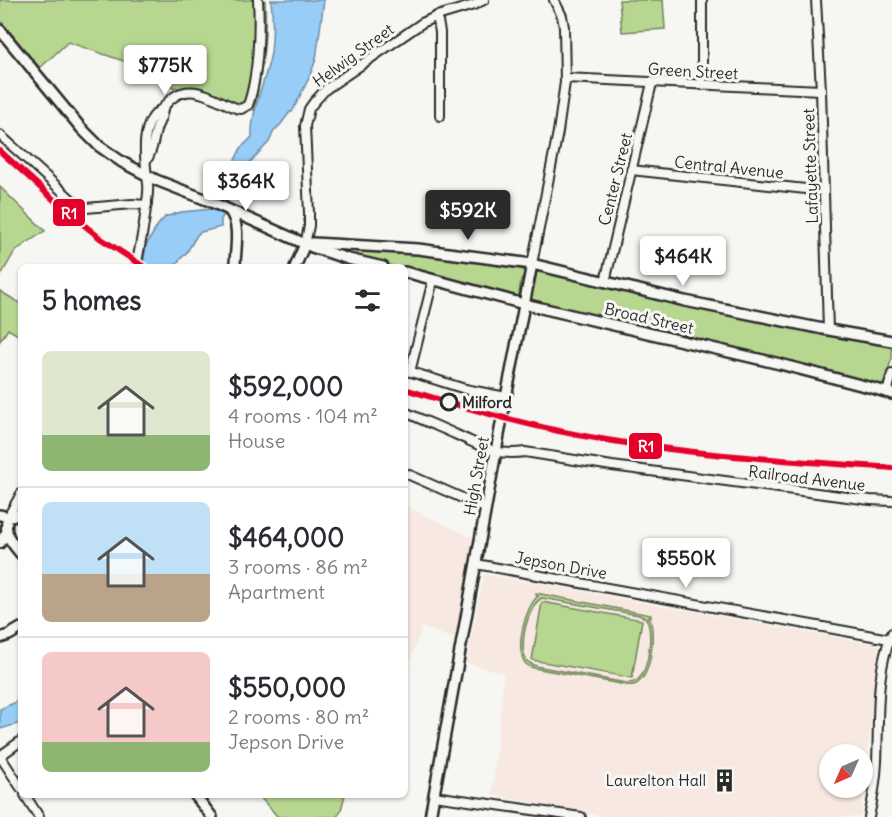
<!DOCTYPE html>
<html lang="en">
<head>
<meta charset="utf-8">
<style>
  :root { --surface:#fff; --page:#f7f7f7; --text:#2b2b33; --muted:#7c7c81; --line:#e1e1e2; --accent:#2b2b2b }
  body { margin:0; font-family:Delius,sans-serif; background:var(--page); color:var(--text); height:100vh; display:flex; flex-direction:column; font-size:22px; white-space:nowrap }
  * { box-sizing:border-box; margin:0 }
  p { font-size:20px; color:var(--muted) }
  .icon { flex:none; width:33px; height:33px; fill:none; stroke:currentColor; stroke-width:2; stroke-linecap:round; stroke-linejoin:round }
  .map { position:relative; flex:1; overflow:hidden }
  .drawer { position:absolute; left:18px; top:264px; width:390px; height:534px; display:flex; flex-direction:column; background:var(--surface); border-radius:9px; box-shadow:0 2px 4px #0004 }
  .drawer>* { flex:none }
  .needle { width:39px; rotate:225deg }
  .tools { position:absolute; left:819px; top:744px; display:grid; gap:12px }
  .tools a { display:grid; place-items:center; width:54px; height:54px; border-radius:50%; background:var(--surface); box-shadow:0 2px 4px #0004; font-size:30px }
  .price { position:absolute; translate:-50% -51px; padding:0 14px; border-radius:6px; background:#fff; color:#222; font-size:20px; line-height:39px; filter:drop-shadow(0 2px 3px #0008) }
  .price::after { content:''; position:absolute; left:50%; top:36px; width:18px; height:14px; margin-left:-9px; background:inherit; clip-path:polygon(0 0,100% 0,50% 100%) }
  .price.current { background:var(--accent); color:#fff }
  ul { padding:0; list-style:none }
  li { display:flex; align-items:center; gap:18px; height:150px; padding:0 24px }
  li+li { border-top:2px solid var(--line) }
  li span { display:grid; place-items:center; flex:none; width:168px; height:120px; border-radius:9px; color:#555 }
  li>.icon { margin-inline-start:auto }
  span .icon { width:72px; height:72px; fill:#fffc; stroke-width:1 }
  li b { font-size:26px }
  h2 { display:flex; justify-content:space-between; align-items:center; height:72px; padding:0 24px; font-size:26px }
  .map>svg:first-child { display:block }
</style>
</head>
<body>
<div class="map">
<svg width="892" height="817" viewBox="0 0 892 817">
  <rect width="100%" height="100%" fill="#f6f6f2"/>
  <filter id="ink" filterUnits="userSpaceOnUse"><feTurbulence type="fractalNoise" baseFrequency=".0167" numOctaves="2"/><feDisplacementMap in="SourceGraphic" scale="12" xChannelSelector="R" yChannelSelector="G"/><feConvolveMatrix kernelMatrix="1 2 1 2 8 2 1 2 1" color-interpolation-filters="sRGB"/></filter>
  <g filter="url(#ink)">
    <g fill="#f7e9e1" fill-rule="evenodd">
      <path d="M405 506 476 539 459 641 422 627 405 676Z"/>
      <path d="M484 574 879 645 861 817H606L492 795 504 673 466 663ZM830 754H862V788H830Z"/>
    </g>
    <g fill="#b7d791" stroke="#71815e" stroke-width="1.5" fill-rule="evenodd">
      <path d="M0 0H265C267 37 262 74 254 110L232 103 218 95 162 85 157 75 151 66 144 68 68 42 40 68 0 20Z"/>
      <path d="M619 0H663L665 29 622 32Z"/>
      <path d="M0 187 45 231 15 251 0 277Z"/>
      <path d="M359 251 431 256 520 269 523 270 525 273C518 283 521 288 518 298L405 269V267H396L361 258 356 254Z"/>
      <path d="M537 271 655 299 783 327 890 346H892V358L883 386 531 300Z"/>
      <path d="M0 291 21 304V337L8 329 0 341Z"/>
      <path d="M536 593 651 615V617H649C656 631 652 676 636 684 632 686 630 685 626 685L534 668C531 667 529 667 526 664 514 650 525 607 538 596L536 595ZM542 598 639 615 646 618C654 631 649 673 636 681 632 683 630 683 626 683L536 666C532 664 530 664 527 661 517 648 528 604 542 598Z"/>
      <path d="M542 602 642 620 632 678 532 660Z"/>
      <path d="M258 795H345L341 810 337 817H278Z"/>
    </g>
    <g fill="#97cdf6" stroke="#6c8ca5" stroke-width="1.5">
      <path d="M271 0H324L316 59 309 78 292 112H290L281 124 274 131 269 142 243 170 227 202 225 214 221 219V227L201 232 197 235 187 252 173 267H144V258L146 245 158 225 165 217 181 212 212 209 218 197 228 182 231 168 241 148 252 137C251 108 266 81 271 53 273 35 273 17 271 0Z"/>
      <path d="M21 700V723L0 729V709Z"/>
    </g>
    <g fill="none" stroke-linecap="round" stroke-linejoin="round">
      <defs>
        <g id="minor">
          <path d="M816 0 821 90 828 330"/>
          <path d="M437 16 440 32V116"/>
          <path d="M565 78 821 90"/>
          <path d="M702 85V0"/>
          <path d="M163 108C185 77 209 97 236 108L241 109 248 105C258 78 260 29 258 0"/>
          <path d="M0 135 72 200 81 206 86 208 132 204 147 205"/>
          <path d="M631 170 824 191"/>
          <path d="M305 244 309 226V213L305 126 309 109 314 102 326 89 422 23 437 16 474 5 484 0"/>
          <path d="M532 264 558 132 565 82 564 27 562 16 554 0"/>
          <path d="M136 267C140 247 144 227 146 208 147 200 149 192 148 184 145 161 138 122 163 108 163 116 160 120 157 127 153 139 154 150 146 161"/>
          <path d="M605 282 652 83"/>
          <path d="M405 370 465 389 506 397"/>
          <path d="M410 372 433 280"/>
          <path d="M887 393 892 374"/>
          <path d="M405 412C422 420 440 427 457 435 484 447 494 456 525 452L612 466 870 500 892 501"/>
          <path d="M405 473 485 508"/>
          <path d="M8 517 21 494"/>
          <path d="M476 564 889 639"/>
          <path d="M0 756 21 788"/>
          <path d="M0 756 21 741"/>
          <path d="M25 795 39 817"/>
          <path d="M434 796 581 817"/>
          <path d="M869 817C873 799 876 780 877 762 879 719 875 673 892 633"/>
        </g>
        <g id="major">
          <path d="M0 30 81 128 99 146 122 162 156 180 207 200 312 247 348 259 383 267"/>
          <path d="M230 211C241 226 235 249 235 267"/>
          <path d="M305 244 313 243 418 249 532 264 685 301 823 329 892 341"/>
          <path d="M295 267 305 244"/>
          <path d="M405 272 524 304 780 364 876 389 892 394"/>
          <path d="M0 515 8 517 21 514"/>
          <path d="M8 517C3 534 11 542 21 554"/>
          <path d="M0 543 6 533"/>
          <path d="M0 638 9 635 21 628"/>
          <path d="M195 795 212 817"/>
          <path d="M430 817 503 413 532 264"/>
        </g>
      </defs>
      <use href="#minor" stroke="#2b2b2b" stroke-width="12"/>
      <use href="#major" stroke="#2b2b2b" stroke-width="14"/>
      <use href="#minor" stroke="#f6f6f2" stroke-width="8"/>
      <use href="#major" stroke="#f6f6f2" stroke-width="9"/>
      <defs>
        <g id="rail-1">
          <path d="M0 151 63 208 100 238 144 267"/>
          <path d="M405 389C472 410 538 429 607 440 701 456 797 461 892 468"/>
        </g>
      </defs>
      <use href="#rail-1" stroke="#f6f6f2" stroke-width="10"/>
      <use href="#rail-1" stroke="#e4002b" stroke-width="6"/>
    </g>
  </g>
  <defs>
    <symbol id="building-bare" viewBox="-9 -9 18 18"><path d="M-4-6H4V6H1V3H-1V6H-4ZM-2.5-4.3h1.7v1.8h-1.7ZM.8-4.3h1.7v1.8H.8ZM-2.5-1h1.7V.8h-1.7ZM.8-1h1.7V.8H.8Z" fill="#2b2b2b" stroke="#f6f6f2" stroke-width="2.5" paint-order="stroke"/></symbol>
  </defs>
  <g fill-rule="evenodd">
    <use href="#building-bare" x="708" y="764" width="33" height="33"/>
  </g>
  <circle fill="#f6f6f2" stroke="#2b2b2b" stroke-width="3" cx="449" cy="402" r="8"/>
  <g text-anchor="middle" stroke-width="6" stroke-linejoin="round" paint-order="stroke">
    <g font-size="16" fill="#2b2b2b" stroke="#f6f6f2">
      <text transform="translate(353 55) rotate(-36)" y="6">Helwig Street</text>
      <text transform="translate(693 71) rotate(3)" y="6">Green Street</text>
      <text transform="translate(810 166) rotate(-92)" y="6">Lafayette Street</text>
      <text transform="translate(729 167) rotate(6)" y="6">Central Avenue</text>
      <text transform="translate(615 179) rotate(-76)" y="6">Center Street</text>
      <text transform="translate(649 318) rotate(13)" y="6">Broad Street</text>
      <text transform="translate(476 476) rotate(-80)" y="6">High Street</text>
      <text transform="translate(807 478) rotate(7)" y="6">Railroad Avenue</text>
      <text transform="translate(561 565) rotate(10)" y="6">Jepson Drive</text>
    </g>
    <g font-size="16" font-weight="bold" fill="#2b2b2b" stroke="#f6f6f2" text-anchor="start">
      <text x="462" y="408">Milford</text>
    </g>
    <g font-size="16" fill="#2b2b2b" stroke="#f6f6f2" text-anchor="end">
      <text x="706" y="786">Laurelton Hall</text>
    </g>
  </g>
  <g stroke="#f6f6f2" stroke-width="2">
    <rect x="52" y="198" width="34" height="29" rx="6" fill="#e4002b"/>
    <rect x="628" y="432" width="35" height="28" rx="6" fill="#e4002b"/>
  </g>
  <g font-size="16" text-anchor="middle" font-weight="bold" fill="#fff">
    <text x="69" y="219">R1</text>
    <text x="646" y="452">R1</text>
  </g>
</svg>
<div class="tools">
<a><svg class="needle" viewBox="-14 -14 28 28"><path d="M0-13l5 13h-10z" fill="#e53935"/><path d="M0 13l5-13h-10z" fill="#7c7c81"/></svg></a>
</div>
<b class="price" style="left:165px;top:96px">$775K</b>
<b class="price" style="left:246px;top:212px">$364K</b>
<b class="price current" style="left:468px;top:241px">$592K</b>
<b class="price" style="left:683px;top:287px">$464K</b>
<b class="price" style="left:686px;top:589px">$550K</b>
<section class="drawer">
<h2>5 homes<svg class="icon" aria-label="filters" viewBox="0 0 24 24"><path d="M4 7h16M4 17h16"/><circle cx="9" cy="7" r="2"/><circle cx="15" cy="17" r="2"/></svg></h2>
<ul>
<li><span style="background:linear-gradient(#dfe7d0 70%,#8fb573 0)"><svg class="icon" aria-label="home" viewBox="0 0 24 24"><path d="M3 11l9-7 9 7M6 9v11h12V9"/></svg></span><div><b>$592,000</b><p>4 rooms · 104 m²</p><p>House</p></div></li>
<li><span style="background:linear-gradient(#bfe0f5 60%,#b9a48a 0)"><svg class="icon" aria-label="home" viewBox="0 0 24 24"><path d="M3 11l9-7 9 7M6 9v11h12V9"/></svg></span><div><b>$464,000</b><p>3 rooms · 86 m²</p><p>Apartment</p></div></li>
<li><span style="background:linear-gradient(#f6c9c9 75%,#8fb573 0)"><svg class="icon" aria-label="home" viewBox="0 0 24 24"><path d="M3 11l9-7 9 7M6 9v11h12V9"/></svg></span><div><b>$550,000</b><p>2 rooms · 80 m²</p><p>Jepson Drive</p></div></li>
</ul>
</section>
</div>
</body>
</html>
